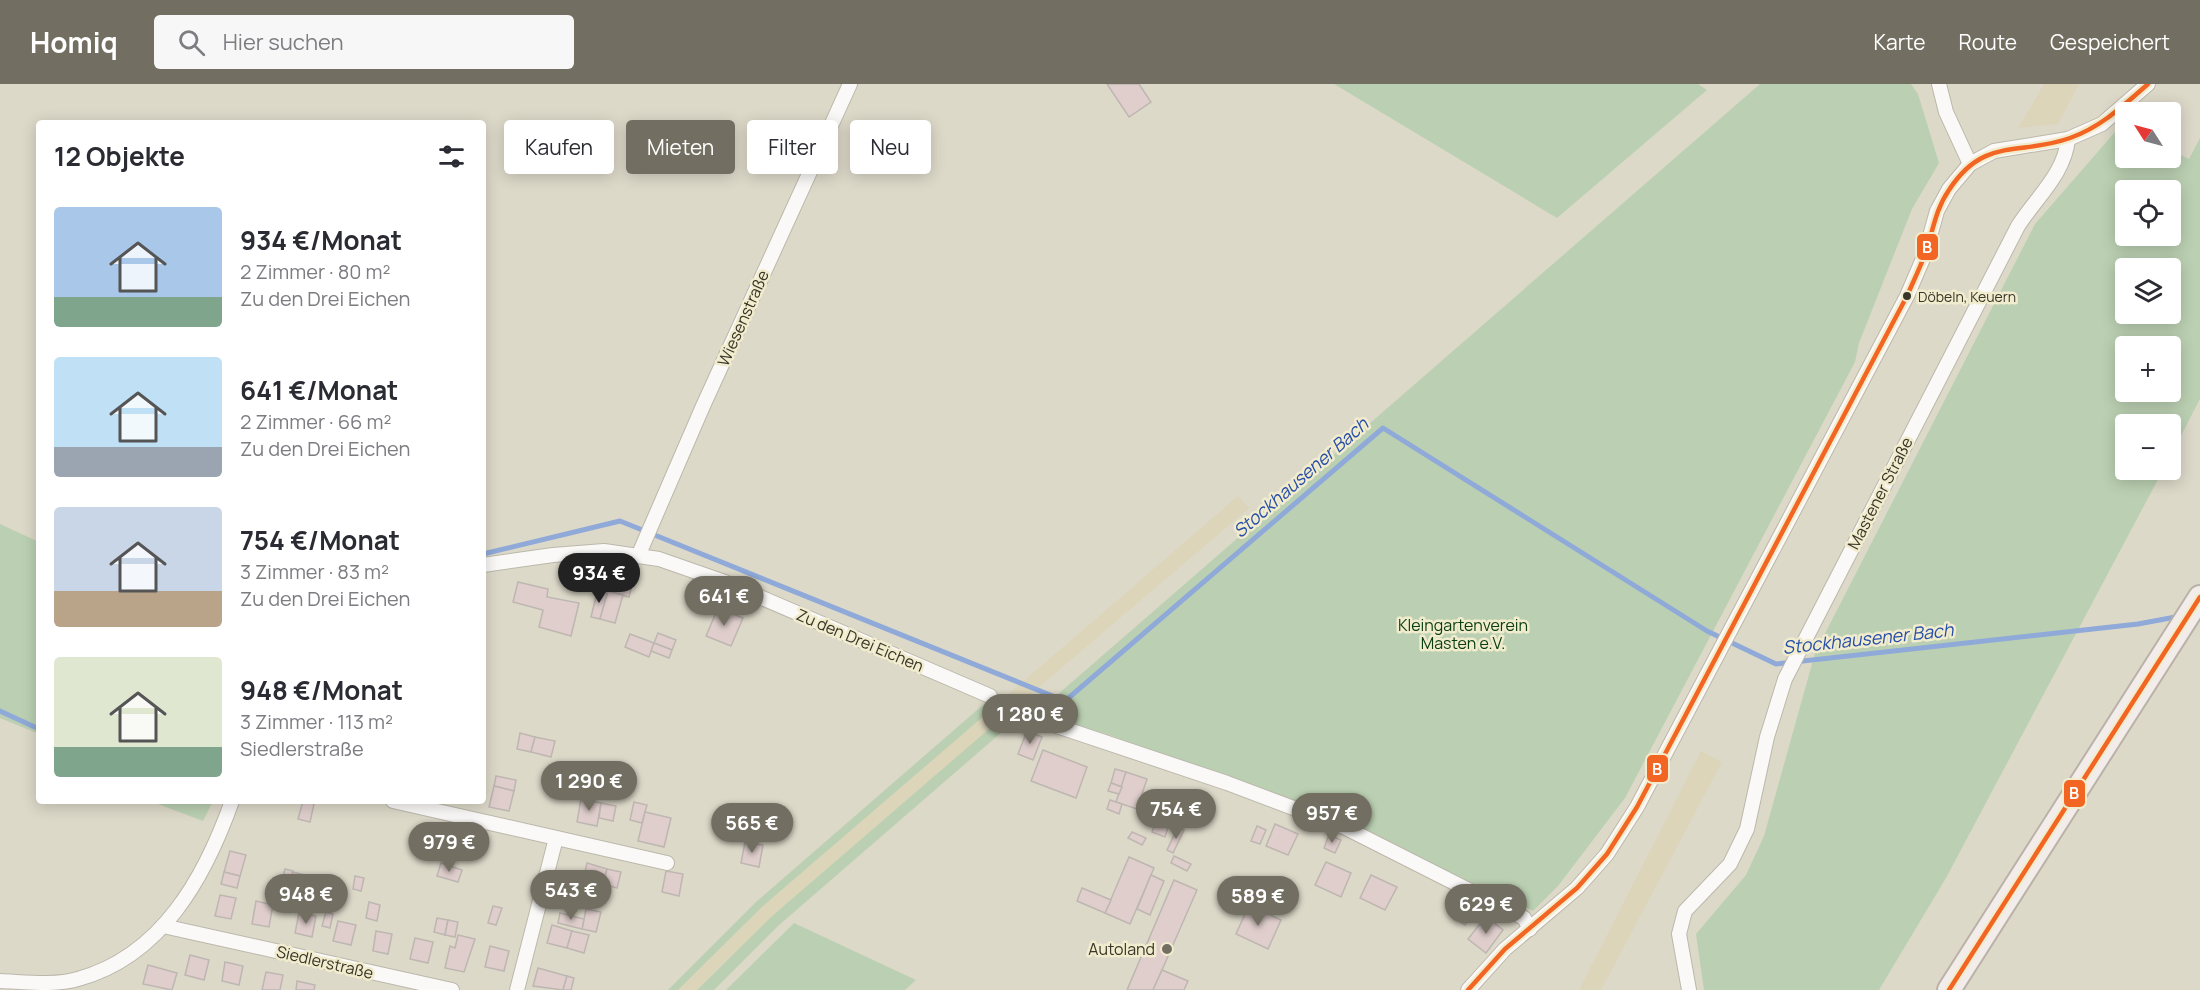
<!DOCTYPE html>
<html lang="de">
<head>
<meta charset="utf-8">
<style>
  :root { --surface:#fff; --page:#f7f7f7; --text:#2b2b33; --muted:#7c7c81; --accent:#726e61 }
  body { margin:0; font-family:Manrope,sans-serif; background:var(--page); color:var(--text); height:100vh; display:flex; flex-direction:column; font-size:22px; white-space:nowrap }
  * { box-sizing:border-box; margin:0 }
  p { font-size:20px; color:var(--muted) }
  .icon { flex:none; width:33px; height:33px; fill:none; stroke:currentColor; stroke-width:2; stroke-linecap:round; stroke-linejoin:round }
  .map { position:relative; flex:1; overflow:hidden }
  .side { position:absolute; left:36px; top:36px; width:450px; height:684px; display:flex; flex-direction:column; background:var(--surface); border-radius:6px; box-shadow:0 3px 15px #0003 }
  .side>* { flex:none }
  .top-card { position:absolute; left:504px; top:36px; width:570px; height:54px; display:flex; gap:12px }
  .needle { width:39px; rotate:306deg }
  .controls { position:absolute; left:2115px; top:18px; display:grid; gap:12px }
  .controls a { display:grid; place-items:center; width:66px; height:66px; border-radius:6px; background:var(--surface); box-shadow:0 3px 15px #0003; font-size:30px }
  .price { position:absolute; translate:-50% -51px; padding:0 14px; border-radius:21px; background:var(--accent); color:#fff; font-size:20px; line-height:39px; filter:drop-shadow(0 2px 3px #0008) }
  .price::after { content:''; position:absolute; left:50%; top:36px; width:18px; height:14px; margin-left:-9px; background:inherit; clip-path:polygon(0 0,100% 0,50% 100%) }
  .price.selected { background:#222; color:#fff }
  ul { padding:0; list-style:none }
  li { display:flex; align-items:center; gap:18px; height:150px; padding:0 18px }
  li span { display:grid; place-items:center; flex:none; width:168px; height:120px; border-radius:6px; color:#555 }
  li>.icon { margin-inline-start:auto }
  span .icon { width:72px; height:72px; fill:#fffc; stroke-width:1 }
  li b { font-size:26px }
  h2 { display:flex; justify-content:space-between; align-items:center; height:72px; padding:0 18px; font-size:26px }
  .chip { padding:0 21px; border-radius:6px; background:var(--surface); box-shadow:0 3px 15px #0003; font-size:21px; line-height:54px }
  .chip.selected { background:var(--accent); color:#fff }
  header { display:flex; align-items:center; gap:36px; box-sizing:border-box; height:84px; padding:0 30px; background:var(--accent); color:#fff }
  header strong { font-size:28px }
  nav { display:flex; gap:33px; margin-inline-start:auto; font-size:21px }
  .search { width:420px; height:54px; background:var(--page); display:flex; align-items:center; gap:15px; box-sizing:border-box; padding:0 21px; border-radius:6px; color:var(--muted); font-size:22px }
  .map>svg:first-child { display:block }
</style>
</head>
<body>
<header>
<strong>Homiq</strong>
<div class="search"><svg class="icon" aria-label="search" viewBox="0 0 24 24"><circle cx="10" cy="10" r="6"/><path d="M15 15l6 6"/></svg>Hier suchen</div>
<nav><a>Karte</a><a>Route</a><a>Gespeichert</a></nav>
</header>
<div class="map">
<svg width="2200" height="906" viewBox="0 0 2200 906">
  <rect width="100%" height="100%" fill="#ddd9c9"/>
  <g fill="#dcd5ba">
    <path d="M2044 0H2079L2058 40 2018 44Z"/>
    <path d="M1238 412 1249 424 893 728 721 881 697 906H678L763 822Z"/>
    <path d="M1701 667 1722 678 1601 906H1579Z"/>
  </g>
  <g fill="#bbd0b2" fill-rule="evenodd">
    <path d="M1334 0H1698L1707 6 1557 134Z"/>
    <path d="M1760 0H1911L1918 10 1939 79 1912 125 1859 259 1855 278 1625 714 1558 802 1533 827 1343 738 1107 650 1034 631Z"/>
    <path d="M2125 47 2126 74H2170L2171 66 2189 75 2200 54V315L2171 371 2170 340H2126V386H2163L1946 794 1879 906H1704L1696 850 1746 791 1764 752 1815 569 2035 140 2115 48ZM2170 106V152H2126V106ZM2170 184V230H2126V184ZM2170 262V308H2126V262Z"/>
    <path d="M0 440 39 458V650L0 634Z"/>
    <path d="M984 620 992 625 763 822 678 906H668L757 817Z"/>
    <path d="M1004 632 1010 641 778 842 714 906H697L771 833Z"/>
    <path d="M150 717H213L203 737Z"/>
    <path d="M794 839 916 896 905 906H726Z"/>
  </g>
  <g fill="none" stroke-linecap="round" stroke-linejoin="round">
    <g stroke="#8fa9d9" stroke-width="5">
      <path d="M483 470 620 437 1065 617 1383 344 1707 547 1776 580 2138 540 2181 532"/>
      <path d="M0 627 39 645"/>
    </g>
  </g>
  <g fill="#dfcecc" stroke="#beb6b1" stroke-width="1.5">
    <path d="M1107 0H1139L1151 18 1129 33Z"/>
    <path d="M581 481 603 485 600 501 577 496Z"/>
    <path d="M610 491 633 497 629 513 606 507Z"/>
    <path d="M518 498 548 505 547 513 579 519 571 552 539 543 543 526 513 518Z"/>
    <path d="M598 505 608 507 600 535 591 533Z"/>
    <path d="M608 507 623 511 615 539 600 535Z"/>
    <path d="M718 524 743 534 731 562 706 552Z"/>
    <path d="M658 549 676 556 672 566 654 559Z"/>
    <path d="M630 550 654 559 649 573 625 563Z"/>
    <path d="M654 559 672 566 669 574 651 567Z"/>
    <path d="M1027 647 1042 653 1033 676 1018 670Z"/>
    <path d="M520 649 535 653 531 668 517 665Z"/>
    <path d="M535 653 555 657 551 673 531 668Z"/>
    <path d="M1043 666 1087 683 1076 714 1031 697Z"/>
    <path d="M1115 685 1126 688 1122 703 1111 699Z"/>
    <path d="M1126 688 1147 695 1137 725 1116 718Z"/>
    <path d="M496 692 516 696 514 707 494 702Z"/>
    <path d="M1111 699 1122 703 1119 710 1108 707Z"/>
    <path d="M494 702 514 707 509 727 489 723Z"/>
    <path d="M1195 713 1214 720 1208 736 1189 729Z"/>
    <path d="M581 715 601 719 597 742 577 738Z"/>
    <path d="M1110 716 1122 720 1119 730 1107 725Z"/>
    <path d="M303 717 314 720 310 738 298 735Z"/>
    <path d="M634 718 647 721 642 739 630 736Z"/>
    <path d="M601 719 616 722 613 737 599 734Z"/>
    <path d="M645 728 671 734 664 763 638 757Z"/>
    <path d="M1156 736 1169 740 1165 753 1152 748Z"/>
    <path d="M1275 740 1298 750 1288 771 1266 762Z"/>
    <path d="M1257 742 1266 746 1260 760 1251 757Z"/>
    <path d="M1178 743 1184 746 1173 769 1167 766Z"/>
    <path d="M1132 748 1146 754 1142 761 1128 754Z"/>
    <path d="M1329 751 1341 756 1335 769 1324 764Z"/>
    <path d="M745 758 763 761 759 783 741 779Z"/>
    <path d="M230 767 246 771 240 792 224 788Z"/>
    <path d="M1174 772 1191 780 1187 787 1171 779Z"/>
    <path d="M1129 773 1154 784 1130 840 1105 829Z"/>
    <path d="M1326 778 1351 789 1341 813 1315 801Z"/>
    <path d="M441 779 462 786 458 798 437 792Z"/>
    <path d="M587 779 607 785 602 802 583 797Z"/>
    <path d="M285 785 293 787 289 803 281 800Z"/>
    <path d="M607 785 621 788 617 804 603 800Z"/>
    <path d="M666 787 683 790 679 812 662 808Z"/>
    <path d="M224 788 240 792 237 804 221 800Z"/>
    <path d="M293 788 305 791 301 805 289 803Z"/>
    <path d="M1151 791 1164 797 1150 831 1137 825Z"/>
    <path d="M1371 791 1397 803 1385 826 1360 814Z"/>
    <path d="M355 792 364 794 361 807 353 805Z"/>
    <path d="M1174 796 1197 806 1162 886 1153 906H1127Z"/>
    <path d="M281 800 289 803 286 814 279 812Z"/>
    <path d="M592 802 607 806 605 816 590 812Z"/>
    <path d="M289 803 301 805 298 819 286 817Z"/>
    <path d="M561 803 581 810 576 827 556 821Z"/>
    <path d="M1082 804 1111 816 1105 829 1077 817Z"/>
    <path d="M220 811 236 814 231 835 215 832Z"/>
    <path d="M256 817 273 821 269 843 252 840Z"/>
    <path d="M301 818 314 821 311 831 299 829Z"/>
    <path d="M369 818 380 821 377 837 366 834Z"/>
    <path d="M1464 818 1476 827 1465 841 1453 833Z"/>
    <path d="M1249 821 1281 836 1268 865 1236 850Z"/>
    <path d="M493 822 502 824 496 841 488 839Z"/>
    <path d="M586 825 601 828 596 848 582 845Z"/>
    <path d="M326 828 333 830 330 844 322 842Z"/>
    <path d="M299 829 316 832 312 853 295 849Z"/>
    <path d="M560 829 584 835 582 845 558 839Z"/>
    <path d="M1486 832 1503 846 1486 869 1468 855Z"/>
    <path d="M437 834 448 836 445 851 434 848Z"/>
    <path d="M448 836 458 838 455 853 445 851Z"/>
    <path d="M338 837 356 841 351 861 333 857Z"/>
    <path d="M552 841 572 847 567 864 547 859Z"/>
    <path d="M376 847 392 850 388 870 373 867Z"/>
    <path d="M572 847 589 851 584 869 567 864Z"/>
    <path d="M458 851 475 855 464 888 445 884 450 862 455 864Z"/>
    <path d="M415 854 433 858 428 879 410 875Z"/>
    <path d="M490 862 509 867 504 887 485 883Z"/>
    <path d="M190 871 209 876 204 896 185 891Z"/>
    <path d="M225 878 243 882 239 901 222 897Z"/>
    <path d="M148 881 177 889 172 906 143 900Z"/>
    <path d="M538 884 567 892 563 906 533 902Z"/>
    <path d="M1162 886 1188 897 1184 906H1153Z"/>
    <path d="M266 888 283 891 280 906H262Z"/>
    <path d="M567 892 574 894 571 906H563Z"/>
    <path d="M297 897 315 901 314 906H296Z"/>
  </g>
  <g fill="none" stroke-linecap="round" stroke-linejoin="round">
    <defs>
      <g id="street">
        <path d="M1939 0 1946 28 1970 80"/>
        <path d="M639 470 703 322 850 0"/>
        <path d="M483 481 553 471 604 467 659 475 725 498 990 612"/>
        <path d="M1024 631 1227 699 1344 743 1524 834 1530 845"/>
        <path d="M393 717 667 779"/>
        <path d="M163 842 452 906"/>
        <path d="M0 897C25 898 54 902 78 895 162 872 205 793 232 717"/>
        <path d="M517 906 556 754"/>
        <path d="M1468 906 1505 865 1577 804 1607 770 1637 723 1907 212 1925 170 1937 127 1949 105 1970 80 1994 67 2068 55 2102 40 2148 0"/>
        <path d="M1689 906 1679 850 1685 827 1730 780 1747 745 1767 653 1785 595 2018 142C2036 114 2065 89 2068 55"/>
      </g>
      <path id="primary" d="M1949 906 2200 513"/>
    </defs>
    <use href="#street" stroke="#bbb8ab" stroke-width="16"/>
    <use href="#primary" stroke="#bbb1a7" stroke-width="26"/>
    <use href="#street" stroke="#faf9f7" stroke-width="14"/>
    <use href="#primary" stroke="#f2edea" stroke-width="22"/>
    <defs>
      <g id="bus-1">
        <path d="M1468 906 1505 865 1577 804 1607 770 1637 723 1907 212C1913 198 1920 184 1925 170 1933 148 1935 126 1949 106 1984 52 2020 72 2070 54 2101 43 2123 22 2148 0"/>
        <path d="M1949 906 2200 513"/>
      </g>
    </defs>
    <use href="#bus-1" stroke="#f2ecce" stroke-width="9"/>
    <use href="#bus-1" stroke="#f26522" stroke-width="4.5"/>
  </g>
  <circle fill="#383529" stroke="#f2ecce" stroke-width="2" cx="1907" cy="212" r="5"/>
  <circle fill="#726e61" stroke="#f2ecce" stroke-width="2" cx="1167" cy="865" r="6"/>
  <g text-anchor="middle" stroke-width="5" stroke-linejoin="round" paint-order="stroke">
    <g font-size="14" fill="#383529" stroke="#f2ecce" text-anchor="start">
      <text x="1918" y="218">Döbeln, Keuern</text>
    </g>
    <g font-size="16" fill="#383529" stroke="#f2ecce">
      <text transform="translate(743 234) rotate(-66)" y="6">Wiesenstraße</text>
      <text transform="translate(1880 409) rotate(-63)" y="6">Mastener Straße</text>
      <text transform="translate(860 556) rotate(23)" y="6">Zu den Drei Eichen</text>
      <text transform="translate(325 878) rotate(13)" y="6">Siedlerstraße</text>
    </g>
    <g font-size="16" fill="#073d11" stroke="#f2ecce">
      <text x="1463" y="547">Kleingartenverein<tspan x="1463" dy="18">Masten e.V.</tspan></text>
    </g>
    <g font-size="16" fill="#383529" stroke="#f2ecce" text-anchor="end">
      <text x="1155" y="871">Autoland</text>
    </g>
    <g font-size="18" font-style="italic" fill="#274fa9" stroke="#f2ecce">
      <text transform="translate(1301 394) rotate(-41)" y="6">Stockhausener Bach</text>
      <text transform="translate(1868 555) rotate(-6)" y="6">Stockhausener Bach</text>
    </g>
  </g>
  <g stroke="#f2ecce" stroke-width="2">
    <rect x="1916" y="149" width="23" height="28" rx="6" fill="#f26522"/>
    <rect x="1646" y="670" width="23" height="29" rx="6" fill="#f26522"/>
    <rect x="2063" y="695" width="23" height="29" rx="6" fill="#f26522"/>
  </g>
  <g font-size="16" text-anchor="middle" font-weight="bold" fill="#fff">
    <text x="1927" y="169">B</text>
    <text x="1657" y="691">B</text>
    <text x="2074" y="715">B</text>
  </g>
</svg>
<div class="controls">
<a><svg class="needle" viewBox="-14 -14 28 28"><path d="M0-13l5 13h-10z" fill="#e53935"/><path d="M0 13l5-13h-10z" fill="#7c7c81"/></svg></a>
<a><svg class="icon" aria-label="locate" viewBox="0 0 24 24"><circle cx="12" cy="12" r="6"/><path d="M12 2v4M12 18v4M2 12h4M18 12h4"/></svg></a>
<a><svg class="icon" aria-label="layers" viewBox="0 0 24 24"><path d="M12 4l9 5-9 5-9-5zM3 14l9 5 9-5"/></svg></a>
<a>+</a>
<a>−</a>
</div>
<b class="price selected" style="left:599px;top:520px">934 €</b>
<b class="price" style="left:724px;top:543px">641 €</b>
<b class="price" style="left:1030px;top:661px">1 280 €</b>
<b class="price" style="left:589px;top:728px">1 290 €</b>
<b class="price" style="left:1176px;top:756px">754 €</b>
<b class="price" style="left:1332px;top:760px">957 €</b>
<b class="price" style="left:752px;top:770px">565 €</b>
<b class="price" style="left:449px;top:789px">979 €</b>
<b class="price" style="left:571px;top:837px">543 €</b>
<b class="price" style="left:306px;top:841px">948 €</b>
<b class="price" style="left:1258px;top:843px">589 €</b>
<b class="price" style="left:1486px;top:851px">629 €</b>
<div class="top-card">
<a class="chip">Kaufen</a>
<a class="chip selected">Mieten</a>
<a class="chip">Filter</a>
<a class="chip">Neu</a>
</div>
<section class="side">
<h2>12 Objekte<svg class="icon" aria-label="filters" viewBox="0 0 24 24"><path d="M4 7h16M4 17h16"/><circle cx="9" cy="7" r="2"/><circle cx="15" cy="17" r="2"/></svg></h2>
<ul>
<li><span style="background:linear-gradient(#a9c7e8 75%,#7fa58c 0)"><svg class="icon" aria-label="home" viewBox="0 0 24 24"><path d="M3 11l9-7 9 7M6 9v11h12V9"/></svg></span><div><b>934 €/Monat</b><p>2 Zimmer · 80 m²</p><p>Zu den Drei Eichen</p></div></li>
<li><span style="background:linear-gradient(#bfe0f5 75%,#9aa5b1 0)"><svg class="icon" aria-label="home" viewBox="0 0 24 24"><path d="M3 11l9-7 9 7M6 9v11h12V9"/></svg></span><div><b>641 €/Monat</b><p>2 Zimmer · 66 m²</p><p>Zu den Drei Eichen</p></div></li>
<li><span style="background:linear-gradient(#c9d6e8 70%,#b9a48a 0)"><svg class="icon" aria-label="home" viewBox="0 0 24 24"><path d="M3 11l9-7 9 7M6 9v11h12V9"/></svg></span><div><b>754 €/Monat</b><p>3 Zimmer · 83 m²</p><p>Zu den Drei Eichen</p></div></li>
<li><span style="background:linear-gradient(#dfe7d0 75%,#7fa58c 0)"><svg class="icon" aria-label="home" viewBox="0 0 24 24"><path d="M3 11l9-7 9 7M6 9v11h12V9"/></svg></span><div><b>948 €/Monat</b><p>3 Zimmer · 113 m²</p><p>Siedlerstraße</p></div></li>
</ul>
</section>
</div>
</body>
</html>
